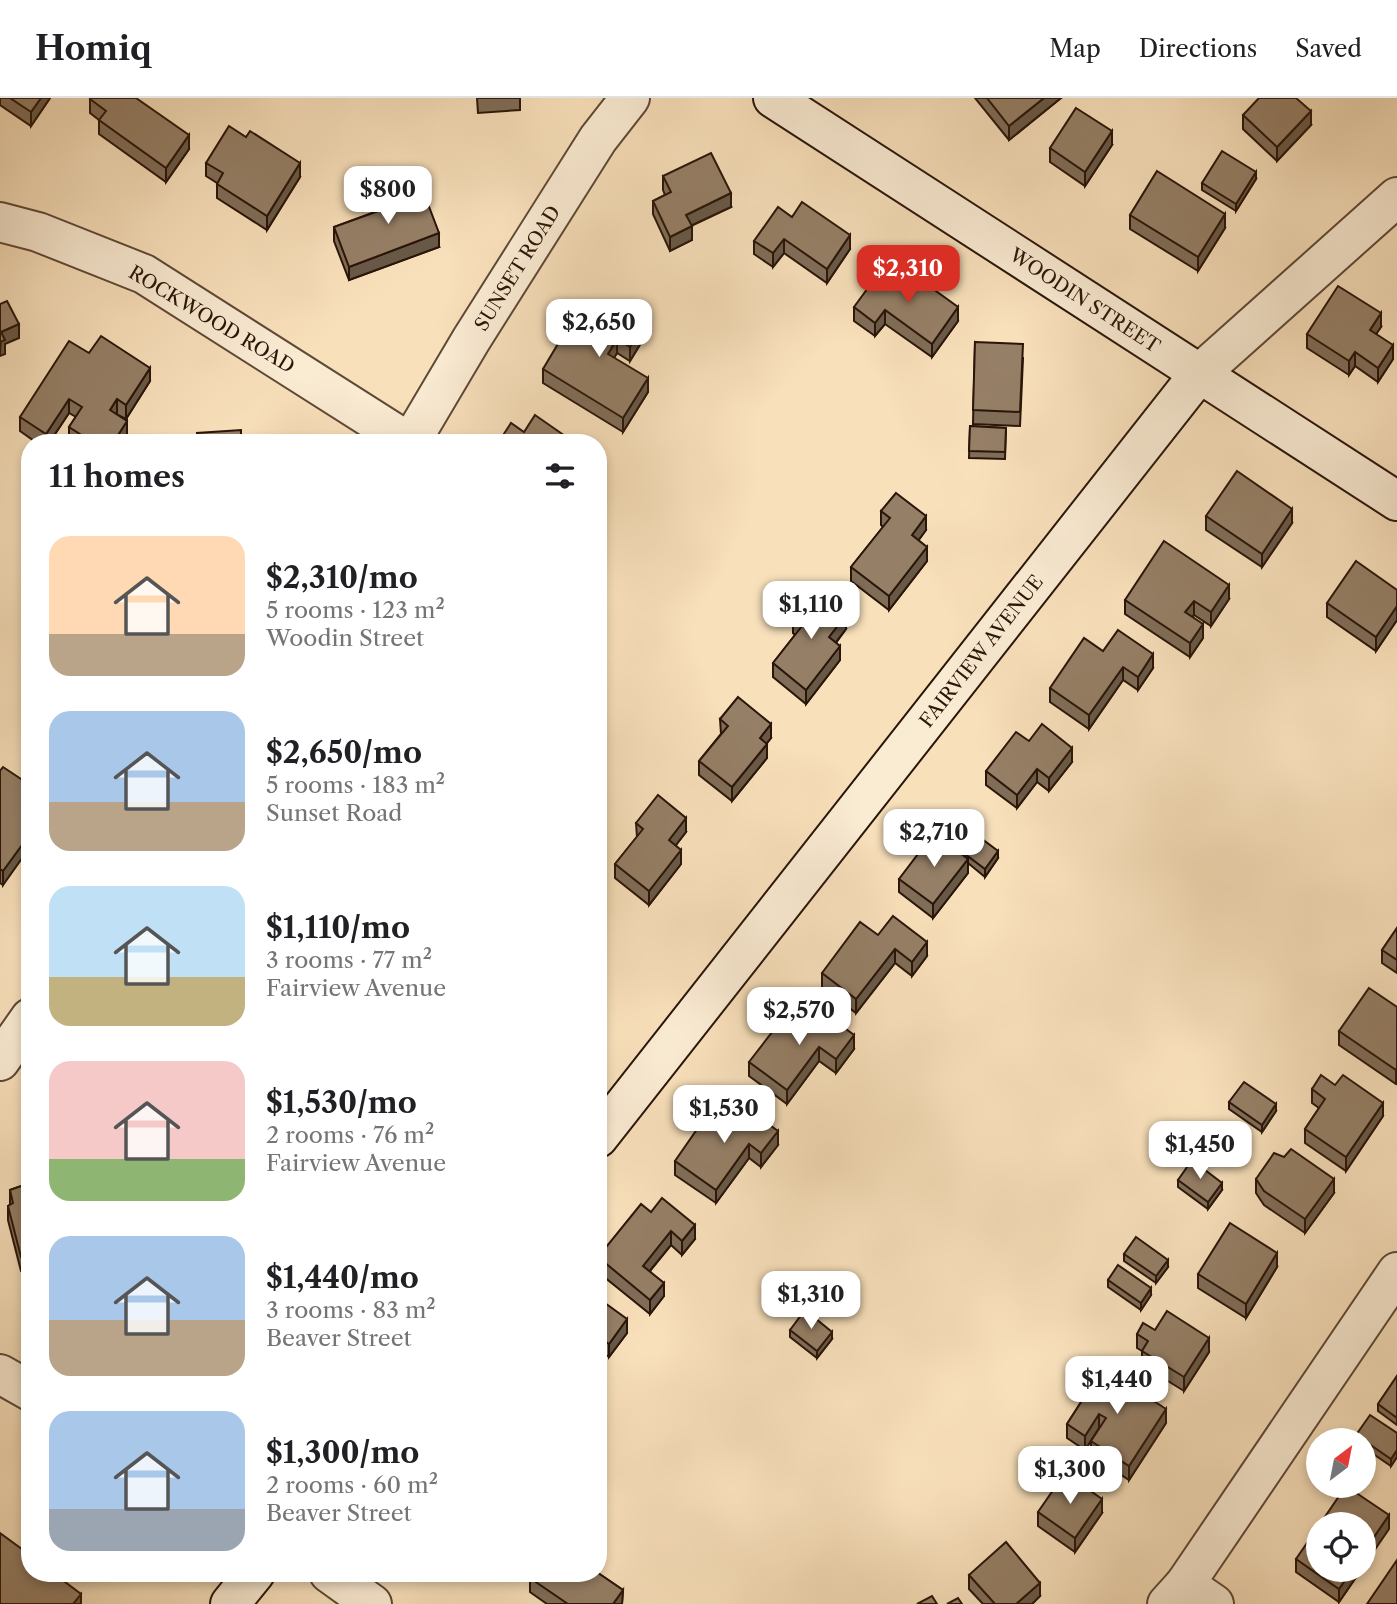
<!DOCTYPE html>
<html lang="en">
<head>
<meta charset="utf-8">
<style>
  :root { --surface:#fff; --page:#f2f2f2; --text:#202124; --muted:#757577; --line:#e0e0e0; --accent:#d93025 }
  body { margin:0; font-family:"Libre Caslon Text",serif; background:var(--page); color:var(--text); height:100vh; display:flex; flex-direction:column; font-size:26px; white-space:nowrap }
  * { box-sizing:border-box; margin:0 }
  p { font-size:23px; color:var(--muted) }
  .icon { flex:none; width:38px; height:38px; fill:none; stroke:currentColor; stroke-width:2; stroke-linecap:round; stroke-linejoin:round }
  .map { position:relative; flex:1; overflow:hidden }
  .drawer { position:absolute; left:21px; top:336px; width:586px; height:1148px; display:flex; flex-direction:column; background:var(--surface); border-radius:28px; box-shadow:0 4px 10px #0003 }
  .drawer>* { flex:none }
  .needle { width:46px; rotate:32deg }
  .controls { position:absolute; left:1306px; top:1330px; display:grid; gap:14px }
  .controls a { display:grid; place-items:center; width:70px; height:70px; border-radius:50%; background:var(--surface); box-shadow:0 4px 10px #0003; font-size:35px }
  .price { position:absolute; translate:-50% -60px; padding:0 16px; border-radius:14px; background:#fff; color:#222; font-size:23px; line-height:46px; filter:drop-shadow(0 2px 4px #0008) }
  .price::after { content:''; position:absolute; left:50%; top:42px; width:21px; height:16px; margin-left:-10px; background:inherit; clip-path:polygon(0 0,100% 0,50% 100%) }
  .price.active { background:var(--accent); color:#fff }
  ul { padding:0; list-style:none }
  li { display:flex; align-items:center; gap:21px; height:175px; padding:0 28px }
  li span { display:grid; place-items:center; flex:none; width:196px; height:140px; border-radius:21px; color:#555 }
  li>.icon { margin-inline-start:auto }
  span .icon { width:84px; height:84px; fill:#fffc; stroke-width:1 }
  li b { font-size:30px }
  h2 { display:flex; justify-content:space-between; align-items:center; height:84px; padding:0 28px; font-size:30px }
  header { display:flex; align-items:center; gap:42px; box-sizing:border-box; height:98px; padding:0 35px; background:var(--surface); border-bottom:2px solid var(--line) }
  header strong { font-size:33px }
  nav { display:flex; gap:38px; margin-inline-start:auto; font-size:24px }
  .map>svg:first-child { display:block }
</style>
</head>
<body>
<header>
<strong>Homiq</strong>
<nav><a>Map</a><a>Directions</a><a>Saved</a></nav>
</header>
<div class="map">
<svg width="1397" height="1506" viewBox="0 0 1397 1506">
  <rect width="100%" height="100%" fill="#f8e0bb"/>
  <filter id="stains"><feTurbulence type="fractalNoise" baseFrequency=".00286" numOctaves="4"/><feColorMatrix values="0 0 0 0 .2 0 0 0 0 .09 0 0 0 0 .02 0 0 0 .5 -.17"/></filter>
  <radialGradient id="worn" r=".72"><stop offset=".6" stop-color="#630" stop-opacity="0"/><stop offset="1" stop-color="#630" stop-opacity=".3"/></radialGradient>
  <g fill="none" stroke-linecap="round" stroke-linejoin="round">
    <defs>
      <g id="street">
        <path d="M0 124 38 134 144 176 410 345"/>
        <path d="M1199 276 1397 99"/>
        <path d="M410 345 471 242 598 41 630 0"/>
        <path d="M0 963 30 920"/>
        <path d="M0 1276 30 1293"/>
        <path d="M329 1475 372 1506"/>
        <path d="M1185 1486 1214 1506"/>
        <path d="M1167 1506 1185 1486 1397 1174"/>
      </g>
      <g id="secondary">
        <path d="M773 0 1397 403"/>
        <path d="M598 1040 1199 276"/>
        <path d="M230 1506 255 1475"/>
      </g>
    </defs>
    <use href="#street" stroke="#5e4836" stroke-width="42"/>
    <use href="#secondary" stroke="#2a1509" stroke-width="42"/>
    <use href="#street" stroke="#faebd3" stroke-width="38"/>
    <use href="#secondary" stroke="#faebd3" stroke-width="38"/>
  </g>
  <g fill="#806d58" stroke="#2a1509" stroke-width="2">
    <path d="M0 0H50L31 28 0 7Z"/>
    <path d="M477 0H520V12L478 15Z"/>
    <path d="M975 0H1061L1009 42Z"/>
    <path d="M90 1 189 51 166 84 99 36V22L90 15Z"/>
    <path d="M1243 17 1311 27 1277 63 1243 31Z"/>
    <path d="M1112 47 1085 88 1050 64V50Z"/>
    <path d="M206 65 300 79 267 132 217 100V85L206 78Z"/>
    <path d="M663 78 731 109 691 128 692 142 670 153 653 116V103L665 97 663 92Z"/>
    <path d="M1256 81 1236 113 1202 92V85Z"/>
    <path d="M372 104 439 149 349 182 334 143V129L372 115Z"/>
    <path d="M1130 117 1225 130 1198 173 1130 131Z"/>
    <path d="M792 119 850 151 827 185 784 155 773 169 754 156V143Z"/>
    <path d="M896 187 958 223 932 259 885 226 875 238 854 223V209Z"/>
    <path d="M598 220 644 240 630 263 617 255 614 260 648 294 623 334 543 285V271Z"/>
    <path d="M1381 229 1376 236 1393 261 1378 284 1355 268 1349 277 1307 250V236Z"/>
    <path d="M975 244 1023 260 1020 328 973 326Z"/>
    <path d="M89 255 150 283 126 321 116 316 127 337 122 345H73L69 342V329L76 319 69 315 49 345H37L20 333V319Z"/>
    <path d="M970 328 1006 330 1005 361 969 360Z"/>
    <path d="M881 413 926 432 918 443 927 463 889 512 851 483V469L883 429 881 427Z"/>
    <path d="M1206 418 1292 425 1262 469 1206 432Z"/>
    <path d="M1397 492V522L1376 553 1327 519V505Z"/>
    <path d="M1229 501 1211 528 1194 517 1192 519 1203 540 1190 559 1125 516V502Z"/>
    <path d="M793 521 846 531 836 545 840 562 806 606 773 579V565L795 537 793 535Z"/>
    <path d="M1103 553 1153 570 1138 592 1123 582 1089 631 1050 604V590Z"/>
    <path d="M720 621 771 640 766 646 767 660 732 703 699 677V663L721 636Z"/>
    <path d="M1029 643 1072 664 1049 693 1037 684 1017 710 986 687V673Z"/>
    <path d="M0 673 30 687 3 787 0 785Z"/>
    <path d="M636 725 686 734 676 747 681 766 649 807 615 780V766L637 739Z"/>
    <path d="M953 747 998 760 985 779 968 765V775L933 820 899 794V781L953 750Z"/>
    <path d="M1397 830V875L1382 865V852Z"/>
    <path d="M878 837 927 858 912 878 895 865 856 915 822 889V875Z"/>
    <path d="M1397 909V984L1396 986 1339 947V933Z"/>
    <path d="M802 934 854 951 836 975 819 963 787 1006 749 978V964Z"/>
    <path d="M1312 991 1383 1018 1346 1073 1305 1045V1031L1319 1010 1312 1005Z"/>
    <path d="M1229 1004 1276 1013 1262 1034 1229 1011Z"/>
    <path d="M728 1028 778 1047 761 1069 749 1060 716 1105 675 1077V1063Z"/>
    <path d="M1256 1081 1334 1095 1305 1135 1264 1107 1256 1095Z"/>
    <path d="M1178 1082 1222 1092 1208 1111 1178 1089Z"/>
    <path d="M30 1085V1172L21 1173 8 1122V1108L10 1107V1092Z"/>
    <path d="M651 1114 695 1141 682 1157 671 1147 650 1173 664 1198 650 1216 598 1174V1159Z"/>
    <path d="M1124 1156 1168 1169 1156 1185 1124 1163Z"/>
    <path d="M1277 1169 1246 1220 1198 1190V1176Z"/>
    <path d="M1108 1182 1151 1197 1141 1212 1108 1189Z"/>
    <path d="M598 1200 627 1235 609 1259 599 1252 598 1253Z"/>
    <path d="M790 1232 832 1241 817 1260 790 1239Z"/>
    <path d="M1155 1232 1209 1254 1184 1293 1142 1267V1253L1137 1250V1236Z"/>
    <path d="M1103 1270 1166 1325 1129 1382 1091 1357V1343L1099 1330 1085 1352 1067 1340V1326Z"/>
    <path d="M1397 1278V1327L1378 1313V1306Z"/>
    <path d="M1397 1335V1359L1391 1368 1363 1349V1342H1356V1337Z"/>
    <path d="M1038 1414 1102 1415 1075 1454 1038 1428Z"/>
    <path d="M1296 1461 1361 1472 1339 1504 1296 1474Z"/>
    <path d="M528 1475H598L623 1492 622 1506H547L530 1494V1480L532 1478Z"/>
    <path d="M969 1477 1040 1498 1032 1506H983L969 1491Z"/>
  </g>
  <g fill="#685947" stroke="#2a1509" stroke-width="2">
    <path d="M41 0H50L31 28V14Z"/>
    <path d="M1044 0H1061L1009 42V28Z"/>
    <path d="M1311 13V27L1277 63V49Z"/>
    <path d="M1112 33V47L1085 88V74Z"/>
    <path d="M189 37V51L166 84V70Z"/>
    <path d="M300 65V79L267 132V118Z"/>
    <path d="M1256 74V81L1236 113V106Z"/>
    <path d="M731 95V109L686 130V117Z"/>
    <path d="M1225 116V130L1198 173V159Z"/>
    <path d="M692 128V142L670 153V139Z"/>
    <path d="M439 135V149L349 182V169Z"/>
    <path d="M850 137V151L827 185V171Z"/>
    <path d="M784 141V155L773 169V155Z"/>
    <path d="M958 209V223L932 259V246Z"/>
    <path d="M885 212V226L875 238V225Z"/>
    <path d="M1381 215V229L1370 245V232Z"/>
    <path d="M19 226V240L5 246V256L0 258 1 234Z"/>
    <path d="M644 227V240L630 263V249Z"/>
    <path d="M617 241V255L608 270V256Z"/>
    <path d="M1393 247V261L1378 284V270Z"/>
    <path d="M1355 254V268L1349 277V263Z"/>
    <path d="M150 270V283L126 321V307Z"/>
    <path d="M648 280V294L623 334V320Z"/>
    <path d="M69 301V315L49 345H46V336Z"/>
    <path d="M117 301V315L110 326V312Z"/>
    <path d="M127 323V337L122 345H113Z"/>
    <path d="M1292 411V425L1262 469V456Z"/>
    <path d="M926 418V432L912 451V437Z"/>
    <path d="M927 449V463L889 512V498Z"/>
    <path d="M1229 487V501L1211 528V514Z"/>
    <path d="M1194 503V517L1185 528V514Z"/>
    <path d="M1397 508V522L1376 553V539Z"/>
    <path d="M846 517V531L829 553V539Z"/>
    <path d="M1203 526V540L1190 559V545Z"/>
    <path d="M840 548V562L806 606V592Z"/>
    <path d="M1153 556V570L1138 592V579Z"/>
    <path d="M1123 569V582L1089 631V617Z"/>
    <path d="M771 626V640L760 654V640Z"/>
    <path d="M767 646V660L732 703V689Z"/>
    <path d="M1072 650V664L1049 693V680Z"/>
    <path d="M1037 671V684L1017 710V697Z"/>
    <path d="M30 705V719L23 714Z"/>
    <path d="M686 720V734L669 756V742Z"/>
    <path d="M30 736V749L3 787V773Z"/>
    <path d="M681 752V766L649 807V793Z"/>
    <path d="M998 753V760L985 779V771Z"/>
    <path d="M968 761V775L933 820V806Z"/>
    <path d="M605 823V837L598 846V832Z"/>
    <path d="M927 844V858L912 878V864Z"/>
    <path d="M895 851V865L856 915V901Z"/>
    <path d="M854 937V951L836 975V961Z"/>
    <path d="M819 949V963L787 1006V992Z"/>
    <path d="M1397 970V984L1396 986V972Z"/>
    <path d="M1383 1005V1018L1346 1073V1059Z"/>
    <path d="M1276 1006V1013L1262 1034V1027Z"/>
    <path d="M778 1033V1047L761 1069V1055Z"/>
    <path d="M749 1046V1060L716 1105V1092Z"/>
    <path d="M1334 1081V1095L1305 1135V1121Z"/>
    <path d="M1222 1085V1092L1208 1111V1104Z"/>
    <path d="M695 1127V1141L682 1157V1143Z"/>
    <path d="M671 1133V1147L643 1181V1168Z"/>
    <path d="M1277 1155V1169L1246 1220V1206Z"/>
    <path d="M1168 1162V1169L1156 1185V1178Z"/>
    <path d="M664 1185V1198L650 1216V1202Z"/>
    <path d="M1151 1190V1197L1141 1212V1205Z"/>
    <path d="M627 1221V1235L609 1259V1246Z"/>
    <path d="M832 1234V1241L817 1260V1253Z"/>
    <path d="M1209 1240V1254L1184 1293V1279Z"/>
    <path d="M1166 1311V1325L1129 1382V1368Z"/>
    <path d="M1099 1316V1330L1085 1352V1338Z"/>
    <path d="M1397 1352V1359L1391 1368V1361Z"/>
    <path d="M1102 1401V1415L1075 1454V1440Z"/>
    <path d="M1389 1417V1431L1363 1469V1455Z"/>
    <path d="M1352 1472H1361L1339 1504V1491Z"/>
    <path d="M1040 1485V1498L1032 1506H1016Z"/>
    <path d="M623 1492 622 1506H613Z"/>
    <path d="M81 1496V1506H73Z"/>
  </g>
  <g fill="#957f66" stroke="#2a1509" stroke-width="2">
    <path d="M10 0H41L31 14Z"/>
    <path d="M91 0H136L189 37 166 70 99 22 106 13 90 1Z"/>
    <path d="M987 0H1044L1009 28Z"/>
    <path d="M1259 0H1296L1311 13 1277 49 1243 17Z"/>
    <path d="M1076 10 1112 33 1085 74 1050 50Z"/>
    <path d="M229 28 246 39 250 33 300 65 267 118 217 86 223 75 206 65Z"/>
    <path d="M1222 53 1256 74 1236 106 1202 85Z"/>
    <path d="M711 55 731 95 686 117 692 128 670 139 653 103 671 94 663 78Z"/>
    <path d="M1157 73 1225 116 1198 159 1130 117Z"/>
    <path d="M420 85 439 135 349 169 334 129 376 114 372 104Z"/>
    <path d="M802 104 850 137 827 171 784 141 773 155 754 143 778 109 792 119Z"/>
    <path d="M907 172 958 209 932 246 885 212 875 225 854 209 879 175 896 187Z"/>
    <path d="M1338 188 1381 215 1370 232 1393 247 1378 270 1355 254 1349 263 1307 236Z"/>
    <path d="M7 203 19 226 1 234 5 242 0 244V206Z"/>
    <path d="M608 205 644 227 630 249 617 241 608 256 648 280 623 320 543 271 580 209 598 220Z"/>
    <path d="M101 238 150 270 126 307 117 301 110 312 127 323 113 345H94L69 329 82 309 69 301 46 336 20 319 69 243 89 255Z"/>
    <path d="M975 244 1023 246 1020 314 973 312Z"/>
    <path d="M535 317 565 338 560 345H498L511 325 524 334Z"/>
    <path d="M970 328 1006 330 1005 354 969 353Z"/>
    <path d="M241 332V345H198L197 335Z"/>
    <path d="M1237 373 1292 411 1262 456 1206 418Z"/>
    <path d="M896 395 926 418 912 437 927 449 889 498 851 469 890 420 881 413Z"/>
    <path d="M1164 443 1229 487 1211 514 1194 503 1185 514 1203 526 1190 545 1125 502Z"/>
    <path d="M1356 463 1397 492V508L1376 539 1327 505Z"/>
    <path d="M814 493 846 517 829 539 840 548 806 592 773 565 802 528 793 521Z"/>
    <path d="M1118 532 1153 556 1138 579 1123 569 1089 617 1050 590 1084 540 1103 553Z"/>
    <path d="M738 599 771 626 760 640 767 646 732 689 699 663 728 628 720 621Z"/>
    <path d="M1042 626 1072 650 1049 680 1037 671 1017 697 986 673 1016 634 1029 643Z"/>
    <path d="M3 669 30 687V705L23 714 30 719V736L3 773 0 771V673Z"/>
    <path d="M658 697 686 720 669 742 681 752 649 793 615 766 643 731 636 725Z"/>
    <path d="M966 729 998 753 985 771 953 747Z"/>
    <path d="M934 735 968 761 933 806 899 781Z"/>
    <path d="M598 818 605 823 598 832Z"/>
    <path d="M893 818 927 844 912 864 895 851 856 901 822 875 860 824 878 837Z"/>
    <path d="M1397 830V862L1382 852Z"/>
    <path d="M1369 890 1397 909V970L1396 972 1339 933Z"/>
    <path d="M819 911 854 937 836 961 819 949 787 992 749 964 783 920 802 934Z"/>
    <path d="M1321 977 1335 987 1343 977 1383 1005 1346 1059 1305 1031 1325 1001 1312 991Z"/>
    <path d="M1244 984 1276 1006 1262 1027 1229 1004Z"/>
    <path d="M742 1007 778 1033 761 1055 749 1046 716 1092 675 1063 709 1014 728 1028Z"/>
    <path d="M1291 1051 1334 1081 1305 1121 1264 1093 1256 1081 1274 1055 1284 1059Z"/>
    <path d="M1192 1062 1222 1085 1208 1104 1178 1082Z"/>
    <path d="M30 1085V1158L21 1159 8 1108 13 1105 10 1092Z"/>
    <path d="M662 1100 695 1127 682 1143 671 1133 643 1168 664 1185 650 1202 598 1159 641 1106 651 1114Z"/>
    <path d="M1230 1125 1277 1155 1246 1206 1198 1176Z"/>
    <path d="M1136 1139 1168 1162 1156 1178 1124 1156Z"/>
    <path d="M1118 1167 1151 1190 1141 1205 1108 1182Z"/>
    <path d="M598 1200 627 1221 609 1246 599 1239H598Z"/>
    <path d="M805 1212 832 1234 817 1253 790 1232Z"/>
    <path d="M1167 1213 1209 1240 1184 1279 1142 1253 1148 1243 1137 1236 1143 1225 1155 1232Z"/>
    <path d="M1103 1270 1166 1311 1129 1368 1091 1343 1106 1320 1099 1316 1085 1338 1067 1326Z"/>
    <path d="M1397 1278V1320L1378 1306Z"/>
    <path d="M1370 1317 1397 1335V1352L1391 1361 1356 1337Z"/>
    <path d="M1065 1375 1102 1401 1075 1440 1038 1414Z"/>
    <path d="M1346 1388 1389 1417 1363 1455V1426H1320Z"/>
    <path d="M1318 1429V1472H1352L1339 1491 1296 1461Z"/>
    <path d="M0 1435 30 1457V1475H53L81 1496 73 1506H0Z"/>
    <path d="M1006 1444 1040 1485 1016 1506H995L969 1477Z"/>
    <path d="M1397 1462V1506H1367Z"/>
    <path d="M533 1475H598L623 1492 613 1506H568L530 1480Z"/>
    <path d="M932 1498 937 1506H917Z"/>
    <path d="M958 1500 962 1506H947Z"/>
  </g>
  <g text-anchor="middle" stroke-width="6" stroke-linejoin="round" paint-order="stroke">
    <g font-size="19" fill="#2a1509" stroke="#faebd3">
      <text transform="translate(517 170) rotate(-58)" y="7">SUNSET ROAD</text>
      <text transform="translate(1085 202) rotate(33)" y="7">WOODIN STREET</text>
      <text transform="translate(212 221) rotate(31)" y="7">ROCKWOOD ROAD</text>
      <text transform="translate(981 553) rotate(-52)" y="7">FAIRVIEW AVENUE</text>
    </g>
  </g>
  <rect width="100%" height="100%" filter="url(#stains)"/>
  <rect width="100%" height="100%" fill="url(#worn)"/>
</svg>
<div class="controls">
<a><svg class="needle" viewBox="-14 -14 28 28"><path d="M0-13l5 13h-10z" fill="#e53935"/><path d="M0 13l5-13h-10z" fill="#757577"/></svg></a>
<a><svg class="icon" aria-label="locate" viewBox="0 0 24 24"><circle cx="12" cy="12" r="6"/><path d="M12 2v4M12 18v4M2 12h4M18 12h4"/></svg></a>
</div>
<b class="price" style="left:388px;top:128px">$800</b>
<b class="price active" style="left:908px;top:207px">$2,310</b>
<b class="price" style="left:599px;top:261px">$2,650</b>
<b class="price" style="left:811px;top:543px">$1,110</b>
<b class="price" style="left:934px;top:771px">$2,710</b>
<b class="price" style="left:799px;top:949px">$2,570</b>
<b class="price" style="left:724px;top:1047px">$1,530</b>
<b class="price" style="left:1200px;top:1083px">$1,450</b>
<b class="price" style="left:811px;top:1233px">$1,310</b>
<b class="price" style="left:1117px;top:1318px">$1,440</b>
<b class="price" style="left:1070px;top:1408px">$1,300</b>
<section class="drawer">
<h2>11 homes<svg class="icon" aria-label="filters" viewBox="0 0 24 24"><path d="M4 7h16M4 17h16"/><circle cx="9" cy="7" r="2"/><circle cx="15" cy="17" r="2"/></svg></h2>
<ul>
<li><span style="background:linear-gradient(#ffd9b3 70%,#b9a48a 0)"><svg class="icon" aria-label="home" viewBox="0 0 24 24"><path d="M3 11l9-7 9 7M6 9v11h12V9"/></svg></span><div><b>$2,310/mo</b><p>5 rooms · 123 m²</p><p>Woodin Street</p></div></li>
<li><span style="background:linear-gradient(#a9c7e8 65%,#b9a48a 0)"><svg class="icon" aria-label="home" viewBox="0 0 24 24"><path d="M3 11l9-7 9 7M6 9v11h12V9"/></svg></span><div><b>$2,650/mo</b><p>5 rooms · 183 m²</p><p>Sunset Road</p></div></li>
<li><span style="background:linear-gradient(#bfe0f5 65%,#c2b280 0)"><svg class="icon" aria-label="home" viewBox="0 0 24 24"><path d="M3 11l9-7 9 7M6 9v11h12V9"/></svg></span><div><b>$1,110/mo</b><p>3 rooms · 77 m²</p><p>Fairview Avenue</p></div></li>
<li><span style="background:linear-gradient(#f6c9c9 70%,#8fb573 0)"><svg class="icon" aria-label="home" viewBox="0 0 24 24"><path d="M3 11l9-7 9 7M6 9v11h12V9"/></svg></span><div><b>$1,530/mo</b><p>2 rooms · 76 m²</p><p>Fairview Avenue</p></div></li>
<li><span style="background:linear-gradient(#a9c7e8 60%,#b9a48a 0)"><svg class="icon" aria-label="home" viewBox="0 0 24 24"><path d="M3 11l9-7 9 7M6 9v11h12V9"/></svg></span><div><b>$1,440/mo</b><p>3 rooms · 83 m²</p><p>Beaver Street</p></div></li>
<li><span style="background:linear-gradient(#a9c7e8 70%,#9aa5b1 0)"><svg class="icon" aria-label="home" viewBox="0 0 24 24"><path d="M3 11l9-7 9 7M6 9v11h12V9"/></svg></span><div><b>$1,300/mo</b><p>2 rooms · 60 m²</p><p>Beaver Street</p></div></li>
</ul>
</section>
</div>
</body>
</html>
